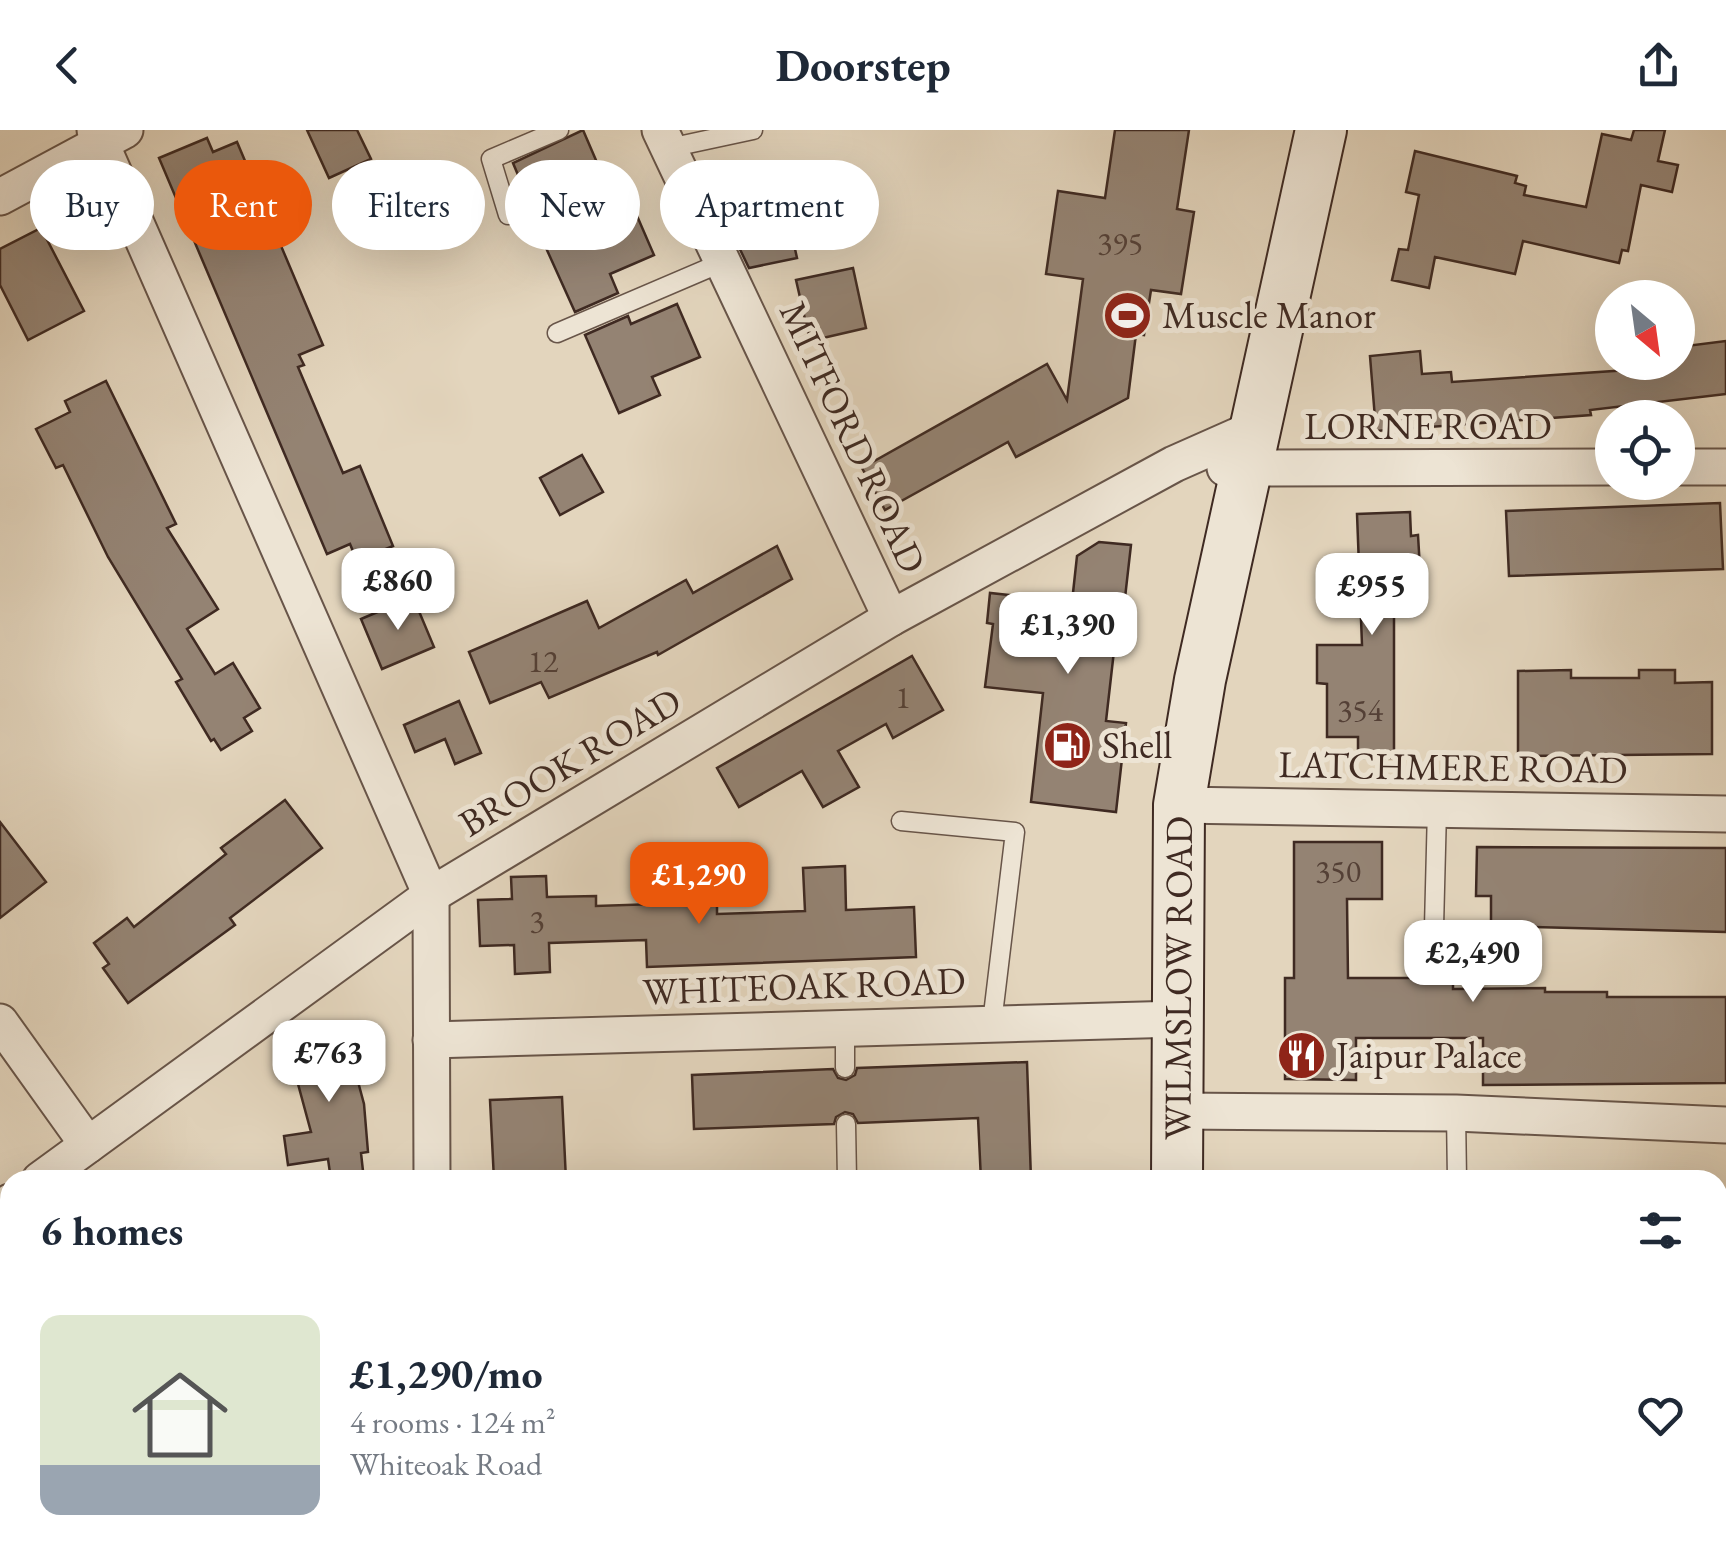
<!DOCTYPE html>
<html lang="en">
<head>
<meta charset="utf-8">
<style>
  :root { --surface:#fff; --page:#f6f6f7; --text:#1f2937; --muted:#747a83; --line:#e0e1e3; --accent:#ea580c }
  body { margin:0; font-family:"EB Garamond",serif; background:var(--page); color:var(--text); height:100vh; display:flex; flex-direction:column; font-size:38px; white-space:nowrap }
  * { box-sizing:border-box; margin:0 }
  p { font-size:32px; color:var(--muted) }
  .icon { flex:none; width:55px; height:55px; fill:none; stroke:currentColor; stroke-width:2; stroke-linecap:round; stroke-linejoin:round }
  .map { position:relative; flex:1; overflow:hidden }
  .panel { position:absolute; left:0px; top:1040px; width:1728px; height:392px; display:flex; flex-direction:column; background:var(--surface); border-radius:30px 30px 0 0; box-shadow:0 10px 40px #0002 }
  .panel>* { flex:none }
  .banner { position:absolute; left:30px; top:30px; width:1000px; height:90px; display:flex; gap:20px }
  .needle { width:65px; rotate:151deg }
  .fabs { position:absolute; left:1595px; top:150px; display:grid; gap:20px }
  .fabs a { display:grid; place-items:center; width:100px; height:100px; border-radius:50%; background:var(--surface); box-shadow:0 10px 40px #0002; font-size:50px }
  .price { position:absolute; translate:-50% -85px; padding:0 22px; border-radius:20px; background:#fff; color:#222; font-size:32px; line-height:65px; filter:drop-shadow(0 2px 5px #0008) }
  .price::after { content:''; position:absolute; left:50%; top:60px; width:30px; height:22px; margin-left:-15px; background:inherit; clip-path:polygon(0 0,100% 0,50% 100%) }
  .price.current { background:var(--accent); color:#fff }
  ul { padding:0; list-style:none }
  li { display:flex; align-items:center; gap:30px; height:250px; padding:0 40px }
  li+li { border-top:2px solid var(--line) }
  li span { display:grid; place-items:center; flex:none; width:280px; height:200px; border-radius:20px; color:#555 }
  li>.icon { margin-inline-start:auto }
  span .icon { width:120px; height:120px; fill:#fffc; stroke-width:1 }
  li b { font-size:42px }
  h2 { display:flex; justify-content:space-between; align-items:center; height:120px; padding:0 40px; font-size:42px }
  .tag { padding:0 35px; border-radius:45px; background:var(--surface); box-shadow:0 10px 40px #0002; font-size:35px; line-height:90px }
  .tag.current { background:var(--accent); color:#fff }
  header { display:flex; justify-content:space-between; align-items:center; height:130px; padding:0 40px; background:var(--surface); font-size:45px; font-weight:700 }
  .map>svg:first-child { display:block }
</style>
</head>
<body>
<header><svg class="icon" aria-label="back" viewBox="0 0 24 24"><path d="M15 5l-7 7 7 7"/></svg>Doorstep<svg class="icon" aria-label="share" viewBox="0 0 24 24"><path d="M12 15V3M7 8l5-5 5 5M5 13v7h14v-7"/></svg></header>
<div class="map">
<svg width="1726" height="1432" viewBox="0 0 1726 1432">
  <rect width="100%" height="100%" fill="#e3d5bd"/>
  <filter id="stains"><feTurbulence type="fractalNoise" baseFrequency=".002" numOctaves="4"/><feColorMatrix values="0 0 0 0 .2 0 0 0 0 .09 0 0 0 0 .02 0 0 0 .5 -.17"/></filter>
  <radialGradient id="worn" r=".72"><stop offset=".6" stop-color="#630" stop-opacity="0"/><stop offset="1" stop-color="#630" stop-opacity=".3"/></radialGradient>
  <g fill="#948373" stroke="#3f2a22" stroke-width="2.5">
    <path d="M307 0H357L371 29 329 48Z"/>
    <path d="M583 0 617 79 631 72 654 125 610 144 618 163 575 182 537 98 540 97 513 33Z"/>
    <path d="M1115 0H1189L1177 79 1194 82 1181 164 1151 160 1144 205 1136 204 1128 268 1016 327 1008 312 885 380 862 338 1047 234 1067 270 1083 149 1046 144 1058 61 1105 68Z"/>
    <path d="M1634 0H1665L1658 31 1678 35 1672 62 1641 55 1628 121 1622 120 1619 133 1523 111 1515 144 1435 127 1429 158 1392 150 1399 119 1408 120 1419 65 1406 62 1415 21 1517 46 1515 53 1526 56 1524 65 1586 77 1602 4 1631 10Z"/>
    <path d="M207 8 213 22 237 12 323 215 299 225 304 235 298 237 343 343 360 336 393 416 357 431 350 414 327 424 159 28Z"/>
    <path d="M776 33 797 128 749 138 719 76 713 46Z"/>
    <path d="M41 98 84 181 28 210 0 155V119Z"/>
    <path d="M853 138 866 198 810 211 796 150Z"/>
    <path d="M677 174 700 227 652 247 660 265 619 283 585 205 628 186 631 194Z"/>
    <path d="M1726 211V264L1590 280 1591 285 1376 301 1370 226 1420 221 1422 244 1451 242 1452 252 1628 240V232H1678V217Z"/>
    <path d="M106 251 176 394 167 398 218 479 187 499 215 544 233 533 260 578 244 588 252 601 221 620 214 609 211 611 176 552 182 549 108 427 63 335 56 338 36 299 70 282 65 271Z"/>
    <path d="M582 325 603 362 560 385 540 348Z"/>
    <path d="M1720 373 1723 439 1509 446 1506 381Z"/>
    <path d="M1410 382 1411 406 1418 405 1421 456 1404 457V476L1394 477V628H1358V607H1327V554L1317 553V515H1362L1357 384Z"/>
    <path d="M1099 412 1131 415 1120 512H1115L1106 591 1126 593 1116 682 1031 672 1043 563 985 557 993 494 987 493 990 463 1072 472 1077 426Z"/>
    <path d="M777 416 792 449 658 525 657 522 549 568 541 552 490 573 469 522 587 471 599 498 686 450 693 463Z"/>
    <path d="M413 467 434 517 382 539 361 489Z"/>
    <path d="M912 526 943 580 893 608 886 594 838 621 859 657 823 677 802 641 739 677 717 638Z"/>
    <path d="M1571 540V548H1639V540H1675V553L1712 552V624L1518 626V541Z"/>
    <path d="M459 571 481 623 455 634 445 609 415 622 404 595Z"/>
    <path d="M285 670 322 718 230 788 235 795 128 873 103 838 109 834 94 813 127 788 134 797 226 724 221 718Z"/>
    <path d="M0 692 46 752 0 788Z"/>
    <path d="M1294 712H1382V769H1347L1348 848H1453V859L1545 858V862H1607V867H1726V953L1483 955V908H1356V950L1285 949V848H1294Z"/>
    <path d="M1477 717 1726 718V802L1491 796V766H1476Z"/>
    <path d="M845 736 846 780 914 777 916 827 647 837 646 810 549 813 550 842 515 844 514 815 480 816 478 770 512 769 511 747 546 746 547 767 596 766V776L717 772V784L805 781 803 738Z"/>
    <path d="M342 892 364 974 368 1022 361 1023 364 1050H331L328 1029 288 1035 284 1006 311 1002 291 928 301 925 295 905Z"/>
    <path d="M1027 932 1031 1050H981L978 988 858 993 853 984 845 982 836 987 834 994 694 999 692 945 833 939 838 948 846 950 855 945 857 938Z"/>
    <path d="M562 967 566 1050H494L490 970Z"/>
  </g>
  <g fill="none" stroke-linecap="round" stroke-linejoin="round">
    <defs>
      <g id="service">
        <path d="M669 18 753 0"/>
        <path d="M508 85 491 29 559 0"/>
        <path d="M557 203 723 132"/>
        <path d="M901 691 1015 702 992 893"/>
        <path d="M1434 797 1437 679"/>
        <path d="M845 897V938"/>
        <path d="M1456 983 1457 1050"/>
        <path d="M846 994 847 1050"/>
        <path d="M1254 1422 1255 1432"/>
        <path d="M1651 1431 1652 1432"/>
      </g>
      <g id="minor">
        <path d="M95 0 431 765 432 1050"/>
        <path d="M660 0 891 488"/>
        <path d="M0 67 125 0"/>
        <path d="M1678 337H1726"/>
        <path d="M1225 338 1612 337"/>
        <path d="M1179 675 1726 684"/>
        <path d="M0 892 88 1015"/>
        <path d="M431 910 1179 889"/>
        <path d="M1178 981 1456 983 1726 995"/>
        <path d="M40 1050 431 765 891 488 1174 334 1253 299"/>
        <path d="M0 1080 10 1072"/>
        <path d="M0 1205 10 1216"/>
        <path d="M436 1422V1432"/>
      </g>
      <g id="secondary">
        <path id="s1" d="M1177 1050 1179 675 1200 550 1321 0"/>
        <path d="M1171 1432V1422"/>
      </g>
    </defs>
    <use href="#service" stroke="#685549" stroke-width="21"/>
    <use href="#minor" stroke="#685549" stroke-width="39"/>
    <use href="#secondary" stroke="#3f2a22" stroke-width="54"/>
    <use href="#service" stroke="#ede4d4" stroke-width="18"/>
    <use href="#minor" stroke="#ede4d4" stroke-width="35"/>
    <use href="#secondary" stroke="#ede4d4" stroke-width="50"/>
  </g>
  <defs>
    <symbol id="stadium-disc" viewBox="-11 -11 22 22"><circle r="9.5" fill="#8f2418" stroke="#ede4d4"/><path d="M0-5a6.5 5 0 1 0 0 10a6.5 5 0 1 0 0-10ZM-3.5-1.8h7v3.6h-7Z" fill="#fff"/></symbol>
    <symbol id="fuel-disc" viewBox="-11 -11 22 22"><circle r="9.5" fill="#8f2418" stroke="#ede4d4"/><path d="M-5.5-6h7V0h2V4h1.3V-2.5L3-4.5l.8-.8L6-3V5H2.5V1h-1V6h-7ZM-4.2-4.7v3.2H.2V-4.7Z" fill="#fff"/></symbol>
    <symbol id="restaurant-disc" viewBox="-11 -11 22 22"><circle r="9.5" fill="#8f2418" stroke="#ede4d4"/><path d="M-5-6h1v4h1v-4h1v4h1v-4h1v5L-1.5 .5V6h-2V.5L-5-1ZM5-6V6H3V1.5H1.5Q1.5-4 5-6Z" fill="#fff"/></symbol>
  </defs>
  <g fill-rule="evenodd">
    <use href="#stadium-disc" x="1100" y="158" width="55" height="55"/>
    <use href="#fuel-disc" x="1040" y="588" width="55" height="55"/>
    <use href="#restaurant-disc" x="1274" y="898" width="55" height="55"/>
  </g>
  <g text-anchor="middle" stroke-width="10" stroke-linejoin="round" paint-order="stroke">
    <g font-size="32" fill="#544036">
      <text x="1120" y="124">395</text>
      <text x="543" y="542">12</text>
      <text x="903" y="578">1</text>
      <text x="1360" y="591">354</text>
      <text x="1338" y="752">350</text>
      <text x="537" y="802">3</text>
    </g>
    <g font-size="38" fill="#3f2a22" stroke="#ede4d4" text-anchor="start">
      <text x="1162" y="198">Muscle Manor</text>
      <text x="1102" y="628">Shell</text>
      <text x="1336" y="938">Jaipur Palace</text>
    </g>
    <g font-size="38" fill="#3f2a22" stroke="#ede4d4">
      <text x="1428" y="309">LORNE ROAD</text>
      <text transform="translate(853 307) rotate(65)" y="13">MITFORD ROAD</text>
      <text transform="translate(570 632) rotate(-31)" y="13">BROOK ROAD</text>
      <text transform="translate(1453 637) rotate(1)" y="13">LATCHMERE ROAD</text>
      <text dy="13" stroke="none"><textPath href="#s1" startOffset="202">WILMSLOW ROAD</textPath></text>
      <text transform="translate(804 856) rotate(-2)" y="13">WHITEOAK ROAD</text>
    </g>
  </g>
  <rect width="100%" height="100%" filter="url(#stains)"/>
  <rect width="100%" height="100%" fill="url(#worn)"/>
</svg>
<div class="fabs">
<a><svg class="needle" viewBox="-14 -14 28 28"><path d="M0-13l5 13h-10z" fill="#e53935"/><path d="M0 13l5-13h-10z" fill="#747a83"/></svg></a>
<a><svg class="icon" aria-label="locate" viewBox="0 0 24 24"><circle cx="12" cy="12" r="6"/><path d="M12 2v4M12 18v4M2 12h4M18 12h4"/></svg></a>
</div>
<b class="price" style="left:398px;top:503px">£860</b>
<b class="price" style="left:1372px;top:508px">£955</b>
<b class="price" style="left:1068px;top:547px">£1,390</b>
<b class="price current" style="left:699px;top:797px">£1,290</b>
<b class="price" style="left:1473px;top:875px">£2,490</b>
<b class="price" style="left:329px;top:975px">£763</b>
<div class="banner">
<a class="tag">Buy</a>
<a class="tag current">Rent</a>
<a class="tag">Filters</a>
<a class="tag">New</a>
<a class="tag">Apartment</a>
</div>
<section class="panel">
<h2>6 homes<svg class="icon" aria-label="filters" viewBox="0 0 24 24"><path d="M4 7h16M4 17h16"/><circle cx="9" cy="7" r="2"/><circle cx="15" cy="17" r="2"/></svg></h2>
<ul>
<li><span style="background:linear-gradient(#dfe7d0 75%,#9aa5b1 0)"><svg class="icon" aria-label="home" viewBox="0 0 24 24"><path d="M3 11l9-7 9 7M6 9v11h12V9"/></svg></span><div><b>£1,290/mo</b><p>4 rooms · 124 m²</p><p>Whiteoak Road</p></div><svg class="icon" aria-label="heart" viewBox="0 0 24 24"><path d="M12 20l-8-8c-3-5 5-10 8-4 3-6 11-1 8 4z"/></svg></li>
</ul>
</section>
</div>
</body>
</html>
